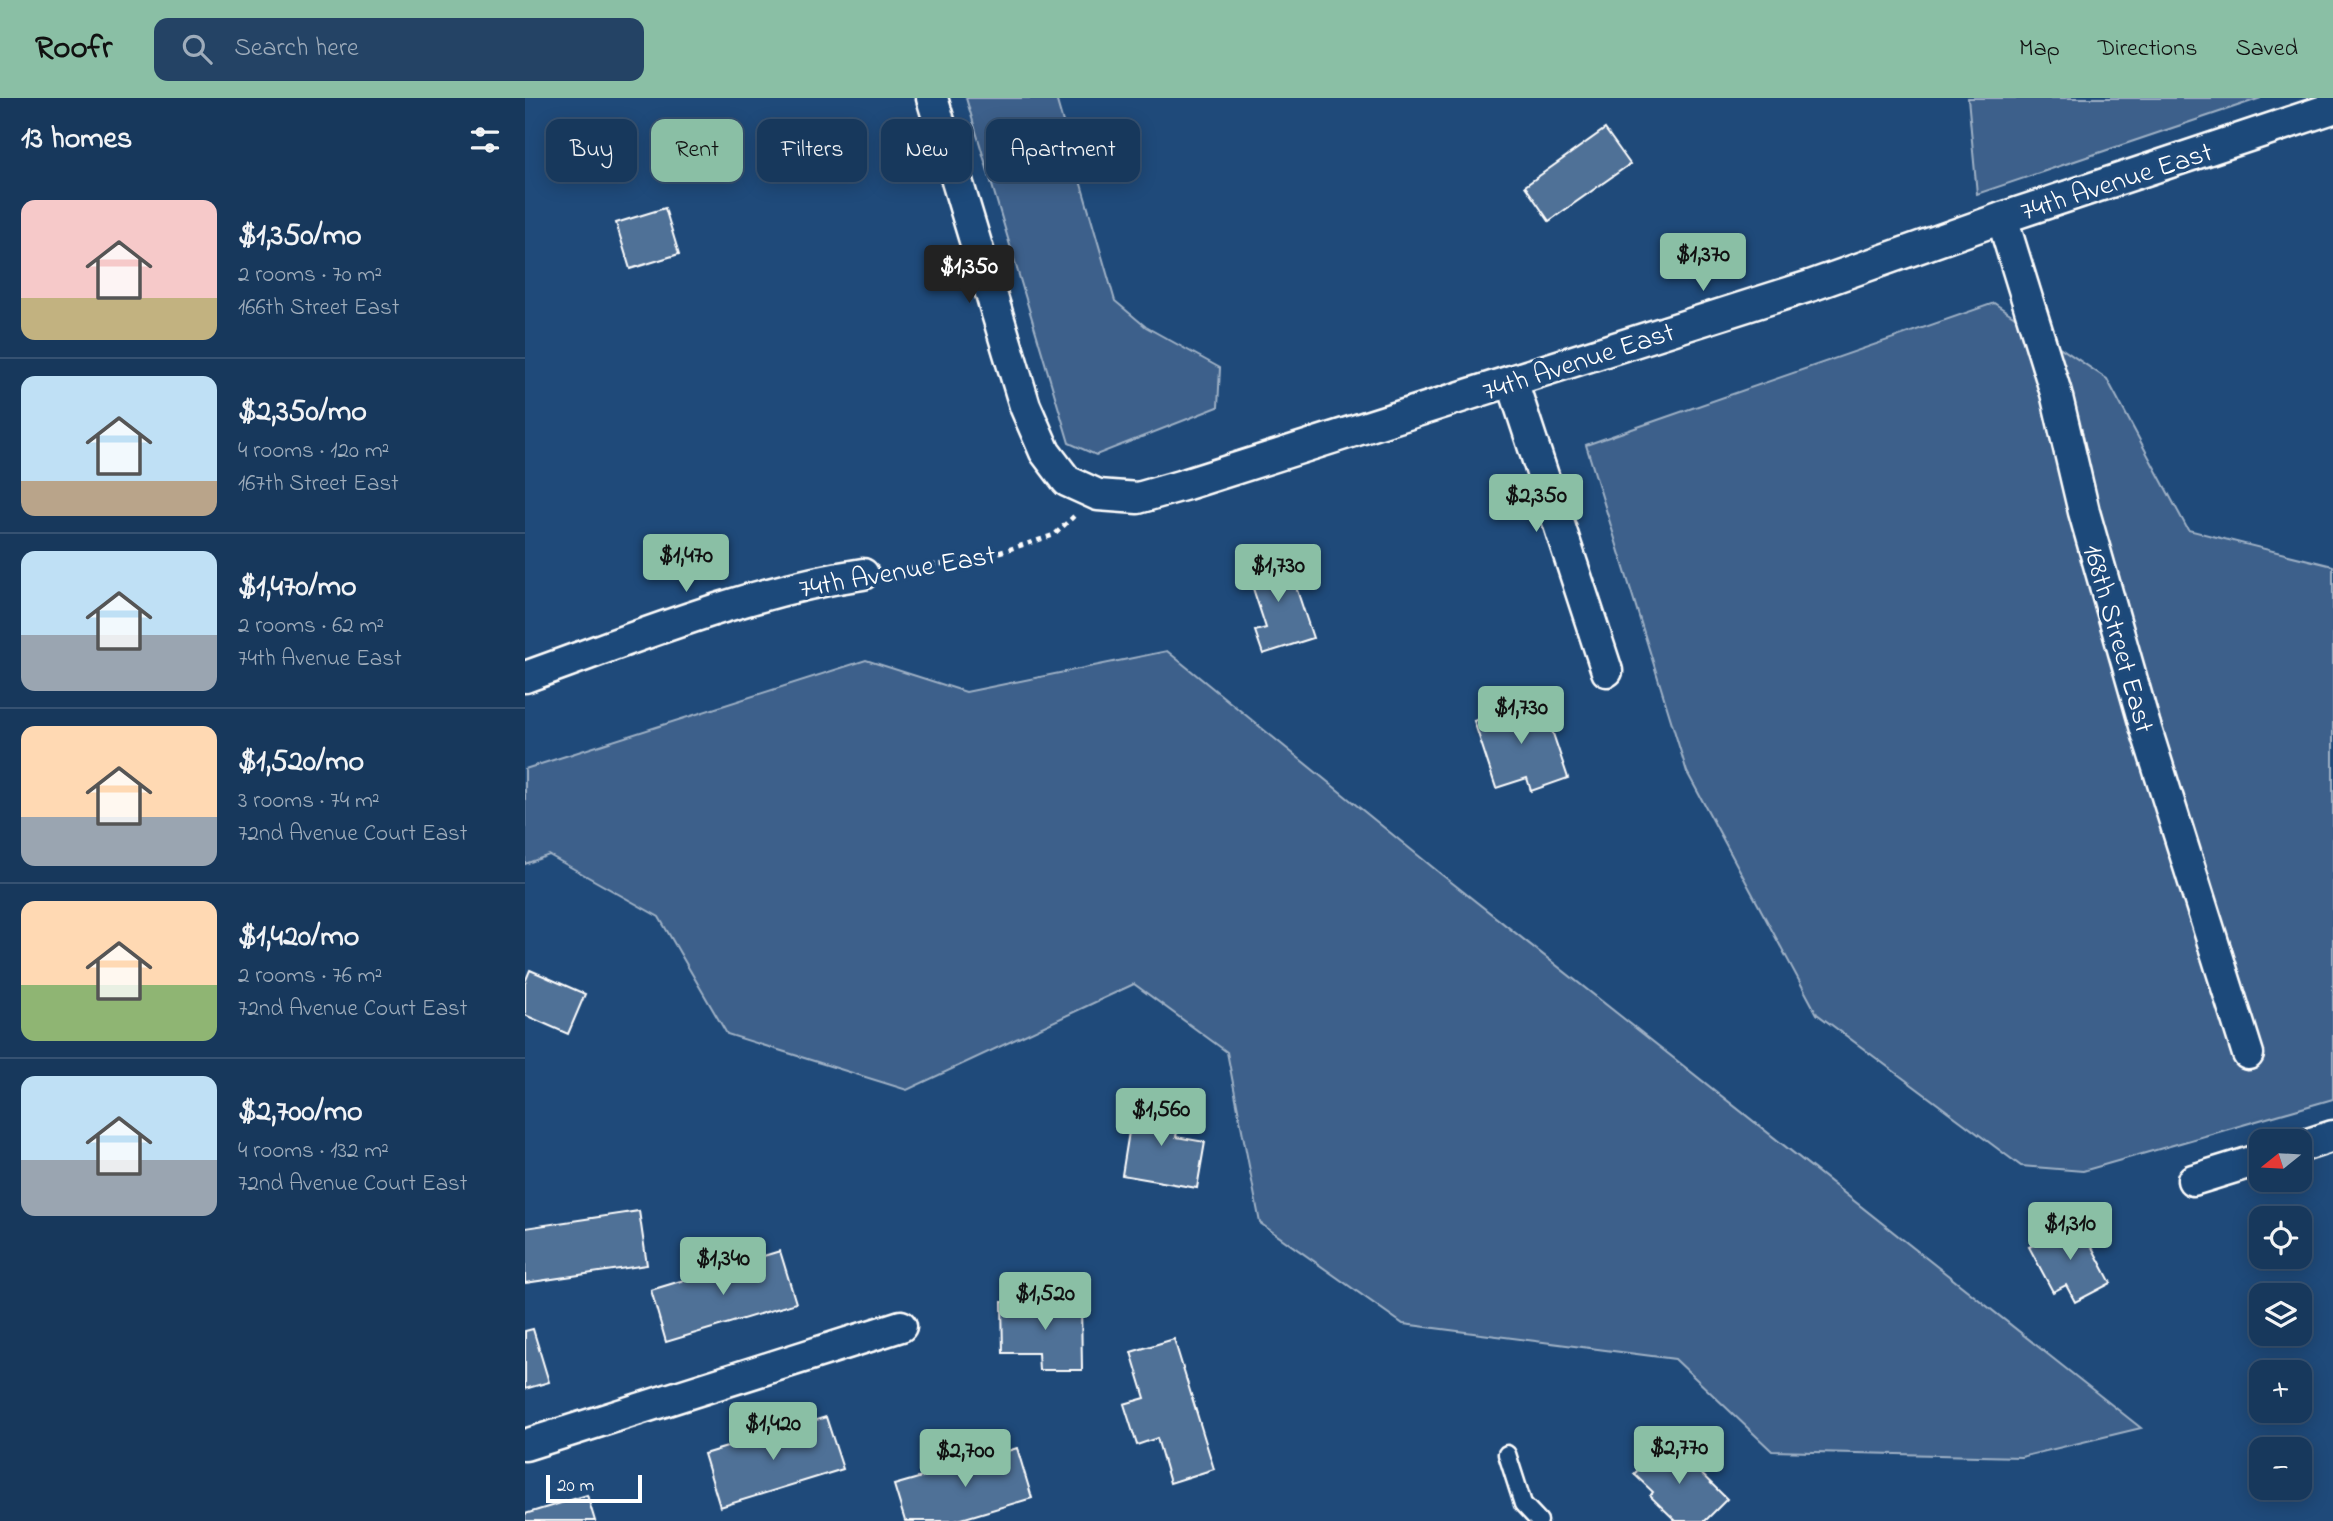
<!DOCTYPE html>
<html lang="en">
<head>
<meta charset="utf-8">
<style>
  :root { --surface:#17385c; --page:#244365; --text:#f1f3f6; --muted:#9eacbb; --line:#365272; --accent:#8abfa5 }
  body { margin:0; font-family:"Indie Flower",sans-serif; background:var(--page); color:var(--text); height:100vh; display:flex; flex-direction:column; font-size:26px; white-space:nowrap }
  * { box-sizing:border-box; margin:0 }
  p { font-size:23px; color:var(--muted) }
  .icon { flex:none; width:38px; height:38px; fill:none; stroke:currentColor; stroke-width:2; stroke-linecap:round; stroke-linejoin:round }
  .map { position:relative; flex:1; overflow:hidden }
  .drawer { display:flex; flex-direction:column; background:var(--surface); width:525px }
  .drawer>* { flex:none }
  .banner { position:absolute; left:21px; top:21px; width:665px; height:63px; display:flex; gap:14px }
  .needle { width:46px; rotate:252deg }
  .tools { position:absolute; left:1724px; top:1031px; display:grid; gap:14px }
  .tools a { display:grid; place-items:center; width:63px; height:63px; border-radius:14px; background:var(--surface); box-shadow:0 4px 18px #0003,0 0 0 2px var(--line); font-size:35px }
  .scale { position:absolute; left:21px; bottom:18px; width:96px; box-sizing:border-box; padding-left:7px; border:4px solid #fff; border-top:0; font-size:19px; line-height:24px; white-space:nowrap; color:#fff; -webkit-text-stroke:5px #1f4a7a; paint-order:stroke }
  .price { position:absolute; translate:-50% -60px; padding:0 16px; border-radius:7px; background:var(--accent); color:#111; font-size:23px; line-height:46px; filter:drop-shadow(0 2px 4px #0008) }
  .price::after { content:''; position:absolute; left:50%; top:42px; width:21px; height:16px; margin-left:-10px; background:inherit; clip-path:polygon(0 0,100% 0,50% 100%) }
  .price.on { background:#222; color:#fff }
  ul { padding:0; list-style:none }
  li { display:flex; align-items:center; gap:21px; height:175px; padding:0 21px }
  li+li { border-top:2px solid var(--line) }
  li span { display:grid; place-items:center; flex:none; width:196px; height:140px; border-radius:14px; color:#555 }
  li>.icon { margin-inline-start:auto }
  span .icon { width:84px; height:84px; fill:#fffc; stroke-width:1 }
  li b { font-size:30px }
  h2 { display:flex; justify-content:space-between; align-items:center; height:84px; padding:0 21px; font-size:30px }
  .chip { padding:0 24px; border-radius:14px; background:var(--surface); box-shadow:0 4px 18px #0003,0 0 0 2px var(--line); font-size:24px; line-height:63px }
  .chip.on { background:var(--accent); color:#111 }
  header { display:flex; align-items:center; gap:42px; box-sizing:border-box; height:98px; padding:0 35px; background:var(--accent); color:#111 }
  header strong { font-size:33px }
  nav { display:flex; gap:38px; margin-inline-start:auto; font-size:24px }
  .search { width:490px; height:63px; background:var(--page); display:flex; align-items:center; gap:18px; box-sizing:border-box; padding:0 24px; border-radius:14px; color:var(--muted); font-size:26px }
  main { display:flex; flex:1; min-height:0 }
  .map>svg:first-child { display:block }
</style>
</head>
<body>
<header>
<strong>Roofr</strong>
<div class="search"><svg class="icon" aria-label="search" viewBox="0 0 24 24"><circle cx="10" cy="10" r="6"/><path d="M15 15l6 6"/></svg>Search here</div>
<nav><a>Map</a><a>Directions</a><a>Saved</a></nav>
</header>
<main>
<section class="drawer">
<h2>13 homes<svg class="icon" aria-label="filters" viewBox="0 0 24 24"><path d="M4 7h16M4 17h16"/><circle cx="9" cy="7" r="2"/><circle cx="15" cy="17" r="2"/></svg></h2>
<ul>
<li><span style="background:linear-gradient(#f6c9c9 70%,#c2b280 0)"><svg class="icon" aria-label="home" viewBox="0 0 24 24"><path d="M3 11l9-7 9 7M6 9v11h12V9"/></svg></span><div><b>$1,350/mo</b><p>2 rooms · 70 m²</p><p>166th Street East</p></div></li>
<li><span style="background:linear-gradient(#bfe0f5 75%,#b9a48a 0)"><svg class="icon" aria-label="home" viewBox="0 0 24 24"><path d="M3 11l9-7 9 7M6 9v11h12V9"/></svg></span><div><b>$2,350/mo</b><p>4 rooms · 120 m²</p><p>167th Street East</p></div></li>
<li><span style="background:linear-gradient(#bfe0f5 60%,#9aa5b1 0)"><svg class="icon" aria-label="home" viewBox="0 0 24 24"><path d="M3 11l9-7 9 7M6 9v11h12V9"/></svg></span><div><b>$1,470/mo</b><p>2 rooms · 62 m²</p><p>74th Avenue East</p></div></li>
<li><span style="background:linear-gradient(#ffd9b3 65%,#9aa5b1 0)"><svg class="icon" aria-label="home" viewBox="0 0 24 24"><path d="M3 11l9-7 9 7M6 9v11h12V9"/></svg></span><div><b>$1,520/mo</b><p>3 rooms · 74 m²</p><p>72nd Avenue Court East</p></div></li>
<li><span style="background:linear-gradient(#ffd9b3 60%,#8fb573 0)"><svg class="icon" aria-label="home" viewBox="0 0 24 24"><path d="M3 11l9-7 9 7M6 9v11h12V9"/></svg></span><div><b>$1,420/mo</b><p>2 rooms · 76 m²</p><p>72nd Avenue Court East</p></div></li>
<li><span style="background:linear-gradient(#bfe0f5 60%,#9aa5b1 0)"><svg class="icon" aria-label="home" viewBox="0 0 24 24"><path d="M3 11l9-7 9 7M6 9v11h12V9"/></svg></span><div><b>$2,700/mo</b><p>4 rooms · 132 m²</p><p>72nd Avenue Court East</p></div></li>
</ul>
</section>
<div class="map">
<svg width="1808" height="1423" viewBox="0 0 1808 1423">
  <rect width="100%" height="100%" fill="#1f4a7a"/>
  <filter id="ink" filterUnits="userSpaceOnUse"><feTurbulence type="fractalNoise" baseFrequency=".0143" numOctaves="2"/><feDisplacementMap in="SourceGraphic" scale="14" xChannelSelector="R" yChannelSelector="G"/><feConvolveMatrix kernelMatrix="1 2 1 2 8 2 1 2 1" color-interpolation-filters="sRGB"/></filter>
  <g filter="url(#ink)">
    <g fill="#3c618b" stroke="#9eb0c5" stroke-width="2">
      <path d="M441 0H531L590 203 621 229 695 270 693 309 571 357 544 345Z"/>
      <path d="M1443 0H1736L1452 96Z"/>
      <path d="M1469 205 1582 281 1663 432 1808 468V1001L1558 1073 1496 1068 1292 916 1162 674 1061 347Z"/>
      <path d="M642 553 916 776 1616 1330 1496 1359 1247 1353 1150 1261 878 1226 735 1125 702 954 609 886 382 992 202 936 134 819 24 757 0 766V671L341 562 441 594Z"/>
    </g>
    <g fill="#507197" stroke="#fff" stroke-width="2">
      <path d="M1080 31 1105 66 1024 123 1000 88Z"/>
      <path d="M140 110 154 156 105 171 91 125Z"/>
      <path d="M759 453 788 540 738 556 730 533 741 530 720 466Z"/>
      <path d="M1016 600 1043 680 1006 693 1002 680 971 690 949 623Z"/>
      <path d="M5 872 60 896 43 936 0 917V884Z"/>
      <path d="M609 1003 656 1012 651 1039 680 1044 672 1090 597 1077Z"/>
      <path d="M114 1113 122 1167 0 1185V1130Z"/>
      <path d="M1553 1123 1586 1185 1550 1204 1541 1187 1528 1194 1504 1149Z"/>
      <path d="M255 1153 271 1205 141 1244 126 1192Z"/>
      <path d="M556 1203 557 1272H514L513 1255H478L477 1204Z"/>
      <path d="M8 1231 24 1284 0 1291V1233Z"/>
      <path d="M649 1241 689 1371 645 1385 632 1340 612 1347 599 1306 620 1300 606 1254Z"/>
      <path d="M301 1319 318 1371 195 1409 179 1356Z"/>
      <path d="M1142 1342 1202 1401 1180 1423H1151L1125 1398 1128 1394 1109 1376Z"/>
      <path d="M492 1350 507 1400 430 1423H380L369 1387 411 1375V1371L453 1358 454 1362Z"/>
      <path d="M62 1397 70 1423H0V1416Z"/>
    </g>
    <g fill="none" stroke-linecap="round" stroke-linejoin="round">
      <defs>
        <path id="lane" d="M982 1356 998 1406 1014 1423"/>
        <g id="street">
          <path d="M407 0 500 308 520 354 542 383 573 397 613 400 662 386 1285 188 1477 120 1808 10"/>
          <path d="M1477 120 1531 295 1559 414 1620 628 1723 956"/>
          <path d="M987 283 1082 573"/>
          <path d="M0 579C110 540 222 493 338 476"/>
          <path d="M1774 1049 1808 1038"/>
          <path d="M1668 1082 1736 1061"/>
          <path d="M0 1347 376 1228"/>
        </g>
      </defs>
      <use href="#lane" stroke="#fff" stroke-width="21"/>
      <use href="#street" stroke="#fff" stroke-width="35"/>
      <path stroke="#fff" stroke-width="4.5" stroke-dasharray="5 5" stroke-linecap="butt" d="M366 473 453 461 529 437 549 418"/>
      <use href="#lane" stroke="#1f4a7a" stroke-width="16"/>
      <use href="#street" stroke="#1f4a7a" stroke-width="30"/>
    </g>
  </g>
  <g text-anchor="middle" stroke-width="7" stroke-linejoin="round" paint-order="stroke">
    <g font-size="28" fill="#fff" stroke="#1f4a7a">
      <text transform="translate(1591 82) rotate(-18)" y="10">74th Avenue East</text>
      <text transform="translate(1053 262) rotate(-18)" y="10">74th Avenue East</text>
      <text transform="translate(372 472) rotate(-10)" y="10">74th Avenue East</text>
      <text transform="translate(1595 540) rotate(74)" y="10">168th Street East</text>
    </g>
  </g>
</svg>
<div class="tools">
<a><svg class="needle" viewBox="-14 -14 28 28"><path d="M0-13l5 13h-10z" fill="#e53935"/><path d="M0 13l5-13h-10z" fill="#9eacbb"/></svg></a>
<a><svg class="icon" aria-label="locate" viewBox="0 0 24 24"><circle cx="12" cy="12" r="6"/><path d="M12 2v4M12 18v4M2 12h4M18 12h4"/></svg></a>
<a><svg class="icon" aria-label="layers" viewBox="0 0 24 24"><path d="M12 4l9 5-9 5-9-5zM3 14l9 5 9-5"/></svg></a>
<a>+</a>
<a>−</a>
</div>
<div class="scale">20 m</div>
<b class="price" style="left:1178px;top:195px">$1,370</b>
<b class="price on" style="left:444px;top:207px">$1,350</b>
<b class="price" style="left:1011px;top:436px">$2,350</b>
<b class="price" style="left:161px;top:496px">$1,470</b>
<b class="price" style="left:753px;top:506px">$1,730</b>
<b class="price" style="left:996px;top:648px">$1,730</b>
<b class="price" style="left:636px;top:1050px">$1,560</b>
<b class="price" style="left:1545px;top:1164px">$1,310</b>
<b class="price" style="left:198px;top:1199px">$1,340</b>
<b class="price" style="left:520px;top:1234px">$1,520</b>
<b class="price" style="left:248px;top:1364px">$1,420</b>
<b class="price" style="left:1154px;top:1388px">$2,770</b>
<b class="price" style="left:440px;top:1391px">$2,700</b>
<div class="banner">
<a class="chip">Buy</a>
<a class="chip on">Rent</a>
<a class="chip">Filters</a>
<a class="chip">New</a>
<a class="chip">Apartment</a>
</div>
</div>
</main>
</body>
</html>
